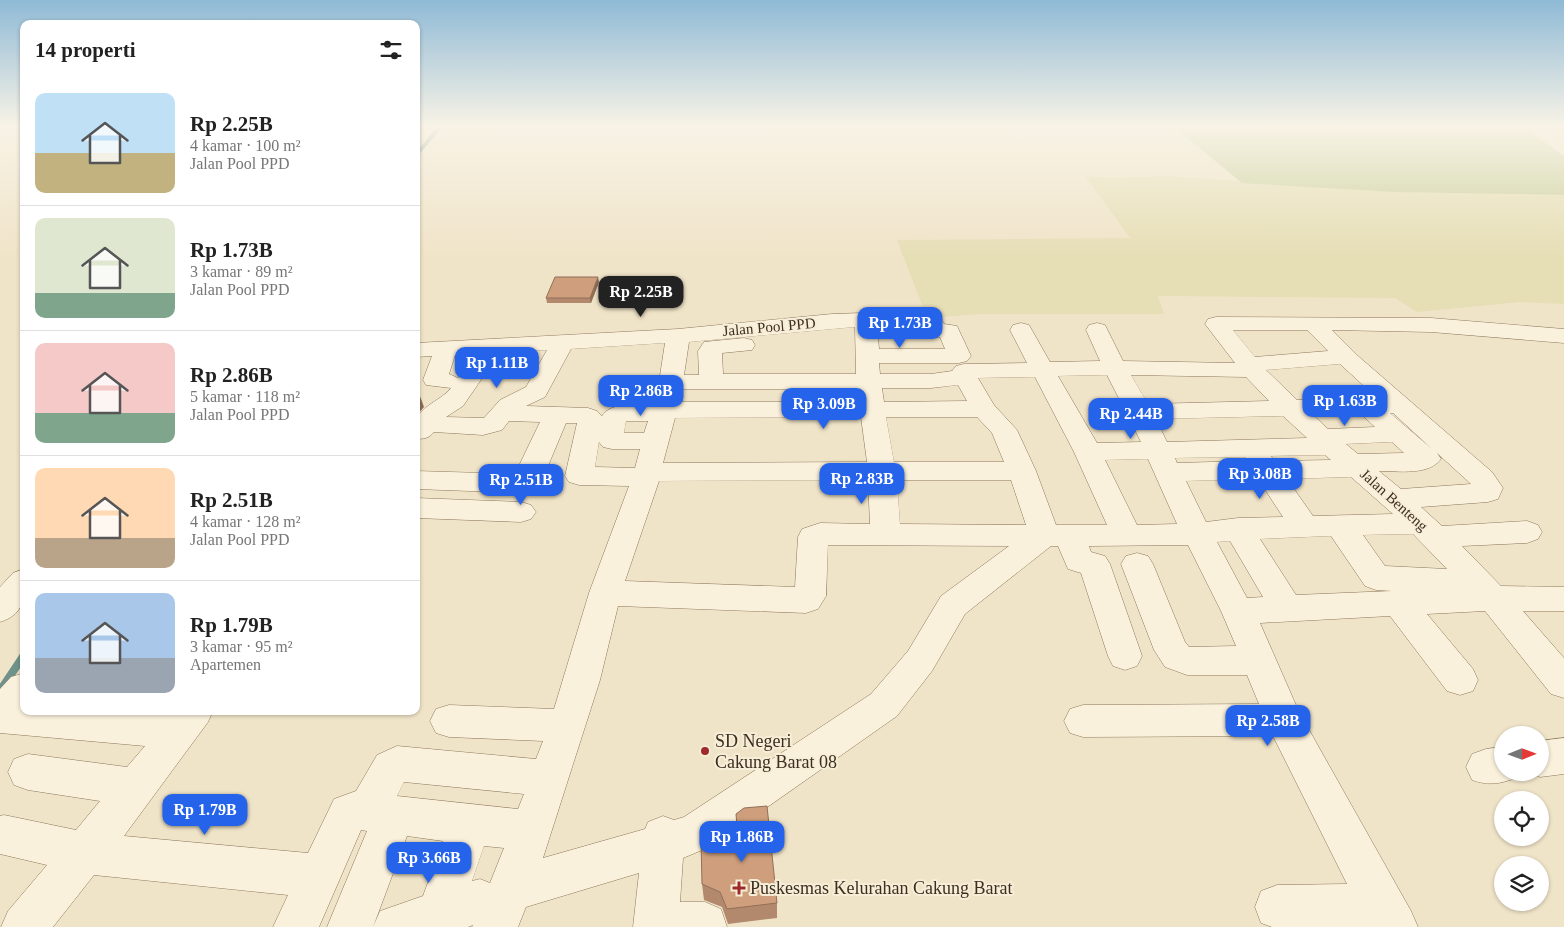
<!DOCTYPE html>
<html lang="id">
<head>
<meta charset="utf-8">
<style>
  :root { --surface:#fff; --page:#f2f2f2; --text:#222; --muted:#767676; --line:#e0e0e0; --accent:#2563eb }
  body { margin:0; font-family:"Times New Roman",serif; background:var(--page); color:var(--text); height:100vh; display:flex; flex-direction:column; font-size:19px; white-space:nowrap }
  * { box-sizing:border-box; margin:0 }
  p { font-size:16px; color:var(--muted) }
  .icon { flex:none; width:28px; height:28px; fill:none; stroke:currentColor; stroke-width:2; stroke-linecap:round; stroke-linejoin:round }
  .map { position:relative; flex:1; overflow:hidden }
  .panel { position:absolute; left:20px; top:20px; width:400px; height:695px; display:flex; flex-direction:column; background:var(--surface); border-radius:10px; box-shadow:0 1px 4px #0004 }
  .panel>* { flex:none }
  .needle { width:32px; rotate:89deg }
  .buttons { position:absolute; left:1494px; top:726px; display:grid; gap:10px }
  .buttons a { display:grid; place-items:center; width:55px; height:55px; border-radius:50%; background:var(--surface); box-shadow:0 1px 4px #0004; font-size:25px }
  .price { position:absolute; translate:-50% -42px; padding:0 11px; border-radius:10px; background:var(--accent); color:#fff; font-size:16px; line-height:32px; filter:drop-shadow(0 1px 2px #0008) }
  .price::after { content:''; position:absolute; left:50%; top:30px; width:15px; height:11px; margin-left:-8px; background:inherit; clip-path:polygon(0 0,100% 0,50% 100%) }
  .price.selected { background:#222; color:#fff }
  ul { padding:0; list-style:none }
  li { display:flex; align-items:center; gap:15px; height:125px; padding:0 15px }
  li+li { border-top:1px solid var(--line) }
  li span { display:grid; place-items:center; flex:none; width:140px; height:100px; border-radius:10px; color:#555 }
  li>.icon { margin-inline-start:auto }
  span .icon { width:60px; height:60px; fill:#fffc; stroke-width:1 }
  li b { font-size:21px }
  h2 { display:flex; justify-content:space-between; align-items:center; height:60px; padding:0 15px; font-size:21px }
  .map>svg:first-child { display:block }
</style>
</head>
<body>
<div class="map">
<svg width="1564" height="927" viewBox="0 0 1564 927">
  <rect width="100%" height="100%" fill="#f0e4c8"/>
  <path fill="#e6deb5" d="M1085 176 1113 178 1166 176 1393 192 1564 195V304L1520 302 1417 312 1395 298 1158 296 1164 314H980L927 318 897 240 1130 238Z"/>
  <path fill="#c9cf9b" d="M1174 127 1525 128 1564 156V195L1393 192 1242 183Z"/>
  <g fill="none" stroke-linecap="round" stroke-linejoin="round">
    <path stroke="#6f938a" stroke-width="4" d="M416 155 440 127"/>
    <path stroke="#6f938a" stroke-width="8" d="M2 688 24 655"/>
    <path stroke="#6f938a" stroke-width="9" d="M0 692 3 687"/>
    <defs>
      <g id="minor">
        <path d="M1554 127H1564V131L1556 130Z"/>
        <path d="M927 311 940 316 944 324 957 326 971 356 967 361 959 363H879L880 374H931L952 371 956 366 964 364 1027 363 1010 330 1013 325 1021 323 1029 325 1050 362 1100 361 1086 330 1089 325 1097 323 1105 325 1123 361 1235 363 1205 324 1208 319 1216 317 1431 318 1564 329V343L1431 332 1332 330 1358 356 1492 472 1503 488 1498 499 1488 502 1421 507 1442 526 1527 521 1538 525 1542 532 1538 539 1527 543 1462 546 1501 586 1564 587V611H1523L1564 658V698L1551 694 1485 611 1427 614 1473 669 1478 680 1473 691 1460 695 1447 691 1390 616 1260 623 1299 712 1411 911 1418 927H1272L1261 923 1255 907 1261 891 1277 885 1347 884 1273 736 1083 737 1070 733 1064 721 1070 709 1083 705 1259 704 1247 675H1187L1165 667 1154 650 1121 564 1126 556 1137 553 1148 556 1153 564 1185 642 1189 647 1236 646 1221 611 1188 545 1089 546 1091 552 1105 556 1110 564 1142 656 1137 666 1125 670 1113 666 1108 656 1081 573 1068 569 1058 546H1051L965 614 932 671 897 716 712 846 683 858 680 902H705L721 909 727 927H633L639 873 526 907 518 927H472L473 925 468 927H373L380 911 423 896 443 841 407 836 373 927H327L367 831 361 830 319 927H273L288 895 94 875 53 927H1L8 911 47 865 0 854V816L4 815 76 830 100 801 28 790 14 785 8 772 14 759 28 754 127 767 145 746 0 733V689L11 677 24 673V711H129L170 715 173 711H213L208 722 124 836 308 853 334 799 356 791 377 755 397 746 536 759 543 741 449 737 436 733 430 721 436 709 449 705 554 709 589 593 629 486 579 485 569 482 565 476 577 423H566L548 466 534 491 524 493 416 489V471L515 474 540 422 509 421 502 430 483 435 434 432C429 438 423 440 416 438 416 433 415 426 416 421 420 406 442 400 451 388L426 385 423 380 432 356 416 357V343L678 329 832 314ZM911 325 907 330 910 335 940 337 945 349H879L877 326ZM855 327 856 374H723L722 353 752 350 755 345 752 340 744 338 704 342 698 351 699 375H684L689 342ZM1233 330H1307L1328 351 1255 357ZM665 343 659 382 652 406C636 406 612 401 602 416L597 411 588 408 526 406 545 397 571 349ZM547 350 526 387 500 400 484 418 446 417 463 406 500 352ZM476 354 458 378 449 374 455 355ZM1340 364 1377 398 1297 400 1266 370ZM1107 375 1141 442 1097 443 1058 376ZM1131 375 1246 377 1269 401 1148 404ZM1035 377 1074 452 1107 525H1056L1036 471 1017 430 994 405 978 378ZM958 385 967 401 884 402 882 388H931ZM681 389H857L859 402H678ZM1390 413H1393L1432 449ZM1361 414 1375 427 1328 429 1313 415ZM1283 416 1307 438 1167 442 1156 419ZM861 417 867 462 663 463 675 418ZM886 417H977L992 433 1004 462H894ZM626 421H648L644 433H624ZM599 442 603 447 612 449H640L635 468 595 467ZM1392 442 1404 453 1358 454 1346 444ZM1437 453 1471 484 1401 489 1379 471C1398 471 1429 476 1441 459ZM1325 455 1331 460 1274 461 1271 456ZM1245 457 1247 461 1177 463 1175 458ZM1148 459 1177 524 1137 525 1105 460ZM1351 477 1393 514 1313 516 1287 479ZM1258 479 1283 517 1238 518 1206 522 1186 481ZM868 480 870 524 820 523 802 529 798 537 795 587 625 581 659 481ZM897 480H1011L1026 525 900 524ZM1413 534 1447 569 1385 566 1363 535ZM1331 536 1365 586 1376 590 1392 591 1296 595 1260 539ZM1230 541 1263 597 1247 598 1217 542ZM828 545 1009 546 941 596 908 651 871 694 684 817 674 820 663 816 648 822 645 829 543 858 600 680 618 606 806 613 818 609 826 596ZM404 782 524 794 518 809 397 796ZM484 846 504 848 490 883 480 879 472 881Z"/>
        <path d="M416 498 521 502 531 505 536 512 531 519 521 522 416 518Z"/>
        <path d="M24 569C24 594 28 613 0 622V587L13 573Z"/>
        <path d="M1564 738V774L1540 777 1529 772H1540V741Z"/>
        <path d="M1502 747V772H1518L1516 778C1499 784 1489 786 1472 780L1466 767 1472 754 1486 749Z"/>
      </g>
    </defs>
    <use href="#minor" stroke="#8d765c" stroke-width="1"/>
    <use href="#minor" fill="#faf1dc" fill-rule="evenodd"/>
  </g>
  <g fill="#b2896c">
    <path d="M599 282 591 303H547L546 298Z"/>
    <path d="M702 884 777 903V918L728 924 722 907 704 900Z"/>
  </g>
  <g fill="#916f58">
    <path d="M598 277 599 282 591 303 590 298Z"/>
    <path d="M417 388 424 407 416 416V389Z"/>
  </g>
  <g fill="#cf9f7d" stroke="#916f58">
    <path d="M555 277H598L590 298H546Z"/>
    <path d="M767 806 777 903 727 909 720 892 702 884 701 842 738 839 736 814 744 808Z"/>
  </g>
  <linearGradient id="sky" x2="0" y2="1"><stop stop-color="#8fbad6"/><stop offset="0.49" stop-color="#f8f3e6"/><stop offset="1" stop-color="#f8f3e6" stop-opacity="0"/></linearGradient>
  <rect width="1564" height="257" fill="url(#sky)"/>
  <g fill="#9e2a2b" stroke="#f7eed8" stroke-width="2">
    <circle cx="705" cy="751" r="5"/>
    <path d="M736.5 880.5h5v5h5v5h-5v5h-5v-5h-5v-5h5z"/>
  </g>
  <g text-anchor="middle" stroke-width="4" stroke-linejoin="round" paint-order="stroke">
    <g font-size="15" fill="#3d2e20" stroke="#f7eed8">
      <text transform="translate(769 327) rotate(-5)" y="5">Jalan Pool PPD</text>
      <text transform="translate(1394 500) rotate(42)" y="5">Jalan Benteng</text>
    </g>
    <g font-size="18" fill="#3d2e20" stroke="#f7eed8" text-anchor="start">
      <text x="715" y="747">SD Negeri<tspan x="715" dy="21">Cakung Barat 08</tspan></text>
      <text x="750" y="894">Puskesmas Kelurahan Cakung Barat</text>
    </g>
  </g>
</svg>
<div class="buttons">
<a><svg class="needle" viewBox="-14 -14 28 28"><path d="M0-13l5 13h-10z" fill="#e53935"/><path d="M0 13l5-13h-10z" fill="#767676"/></svg></a>
<a><svg class="icon" aria-label="locate" viewBox="0 0 24 24"><circle cx="12" cy="12" r="6"/><path d="M12 2v4M12 18v4M2 12h4M18 12h4"/></svg></a>
<a><svg class="icon" aria-label="layers" viewBox="0 0 24 24"><path d="M12 4l9 5-9 5-9-5zM3 14l9 5 9-5"/></svg></a>
</div>
<b class="price selected" style="left:641px;top:318px">Rp 2.25B</b>
<b class="price" style="left:900px;top:349px">Rp 1.73B</b>
<b class="price" style="left:497px;top:389px">Rp 1.11B</b>
<b class="price" style="left:641px;top:417px">Rp 2.86B</b>
<b class="price" style="left:1345px;top:427px">Rp 1.63B</b>
<b class="price" style="left:824px;top:430px">Rp 3.09B</b>
<b class="price" style="left:1131px;top:440px">Rp 2.44B</b>
<b class="price" style="left:1260px;top:500px">Rp 3.08B</b>
<b class="price" style="left:862px;top:505px">Rp 2.83B</b>
<b class="price" style="left:521px;top:506px">Rp 2.51B</b>
<b class="price" style="left:1268px;top:747px">Rp 2.58B</b>
<b class="price" style="left:205px;top:836px">Rp 1.79B</b>
<b class="price" style="left:742px;top:863px">Rp 1.86B</b>
<b class="price" style="left:429px;top:884px">Rp 3.66B</b>
<section class="panel">
<h2>14 properti<svg class="icon" aria-label="filters" viewBox="0 0 24 24"><path d="M4 7h16M4 17h16"/><circle cx="9" cy="7" r="2"/><circle cx="15" cy="17" r="2"/></svg></h2>
<ul>
<li><span style="background:linear-gradient(#bfe0f5 60%,#c2b280 0)"><svg class="icon" aria-label="home" viewBox="0 0 24 24"><path d="M3 11l9-7 9 7M6 9v11h12V9"/></svg></span><div><b>Rp 2.25B</b><p>4 kamar · 100 m²</p><p>Jalan Pool PPD</p></div></li>
<li><span style="background:linear-gradient(#dfe7d0 75%,#7fa58c 0)"><svg class="icon" aria-label="home" viewBox="0 0 24 24"><path d="M3 11l9-7 9 7M6 9v11h12V9"/></svg></span><div><b>Rp 1.73B</b><p>3 kamar · 89 m²</p><p>Jalan Pool PPD</p></div></li>
<li><span style="background:linear-gradient(#f6c9c9 70%,#7fa58c 0)"><svg class="icon" aria-label="home" viewBox="0 0 24 24"><path d="M3 11l9-7 9 7M6 9v11h12V9"/></svg></span><div><b>Rp 2.86B</b><p>5 kamar · 118 m²</p><p>Jalan Pool PPD</p></div></li>
<li><span style="background:linear-gradient(#ffd9b3 70%,#b9a48a 0)"><svg class="icon" aria-label="home" viewBox="0 0 24 24"><path d="M3 11l9-7 9 7M6 9v11h12V9"/></svg></span><div><b>Rp 2.51B</b><p>4 kamar · 128 m²</p><p>Jalan Pool PPD</p></div></li>
<li><span style="background:linear-gradient(#a9c7e8 65%,#9aa5b1 0)"><svg class="icon" aria-label="home" viewBox="0 0 24 24"><path d="M3 11l9-7 9 7M6 9v11h12V9"/></svg></span><div><b>Rp 1.79B</b><p>3 kamar · 95 m²</p><p>Apartemen</p></div></li>
</ul>
</section>
</div>
</body>
</html>
